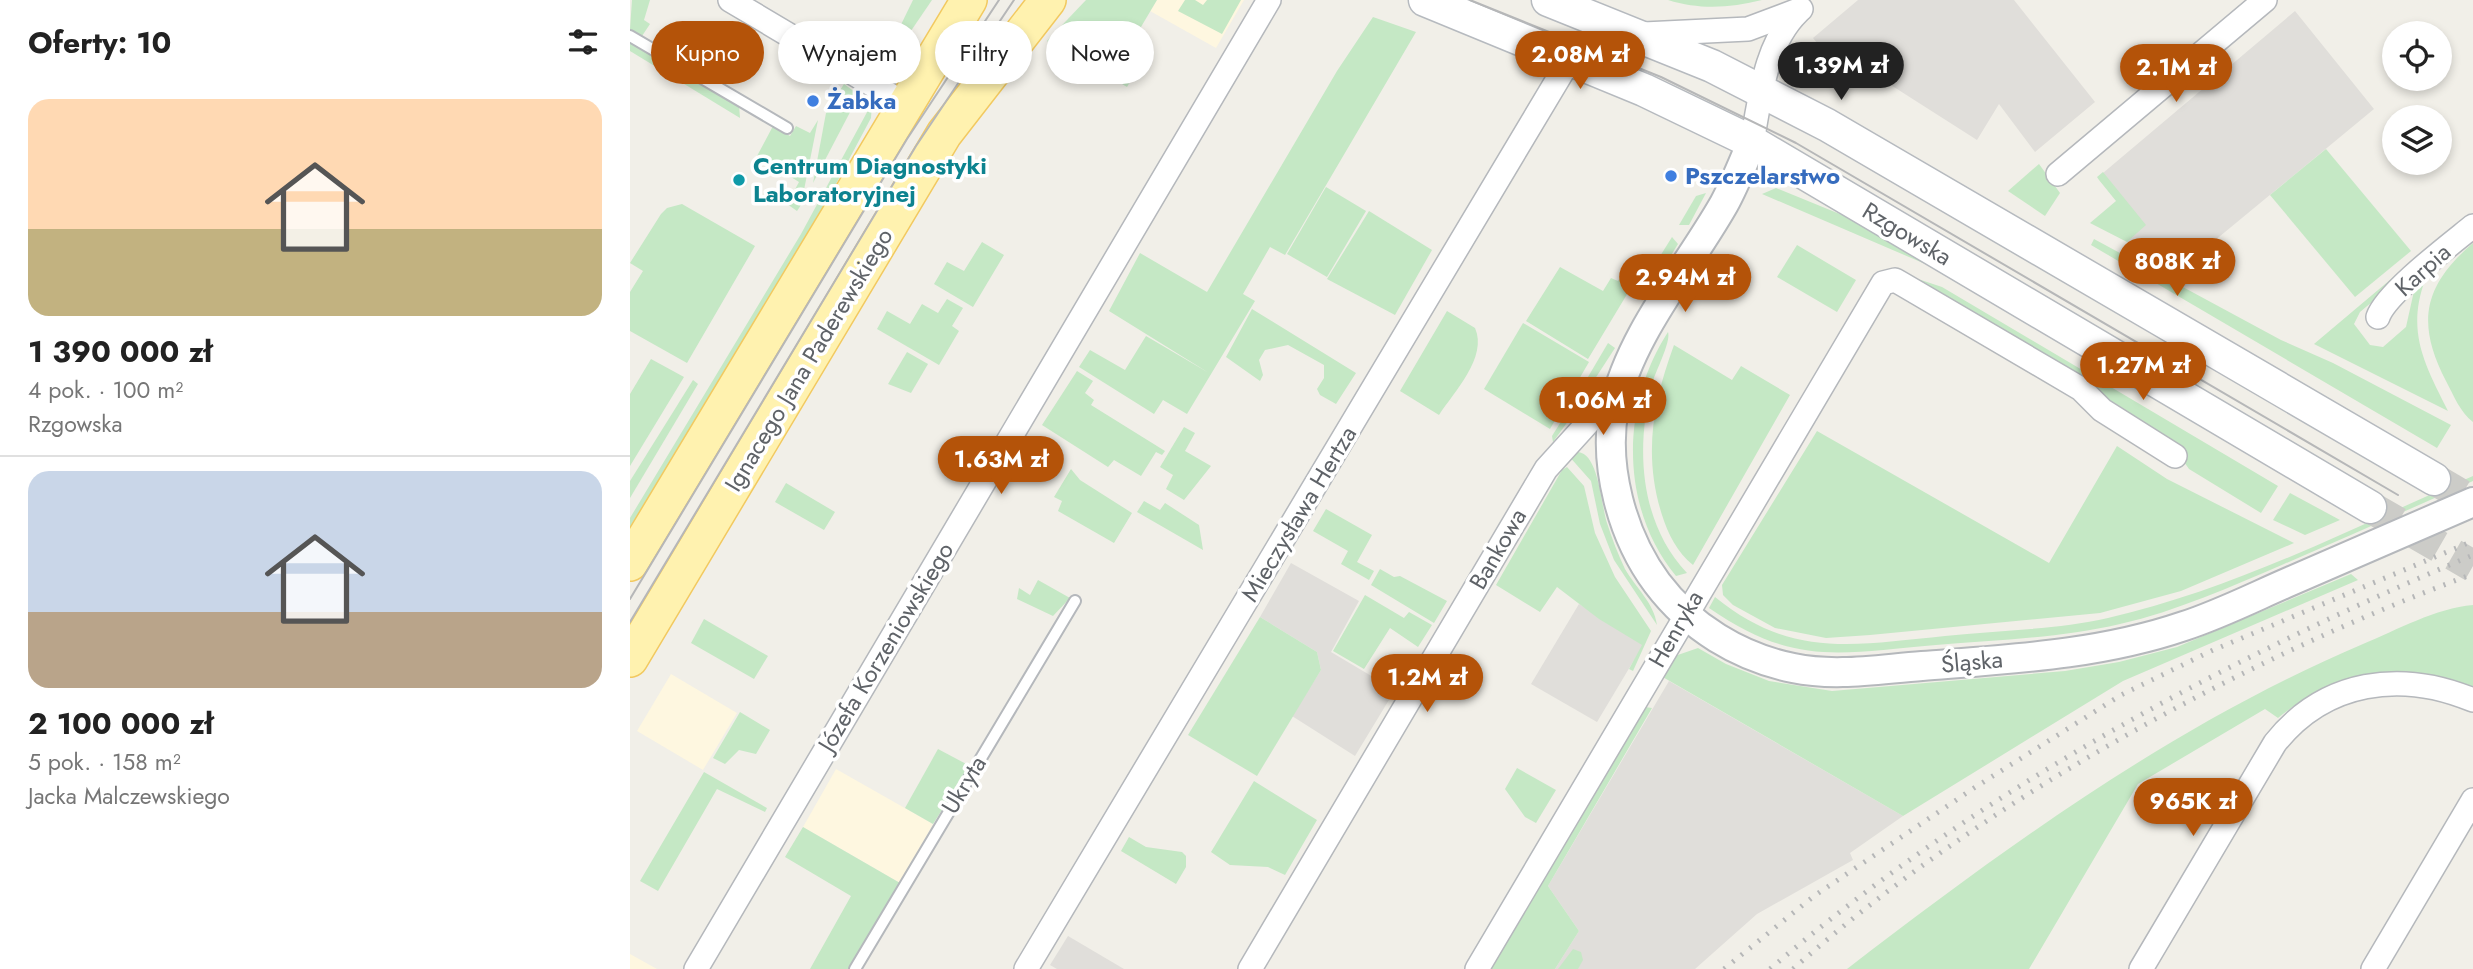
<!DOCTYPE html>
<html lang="pl">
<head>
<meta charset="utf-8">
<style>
  :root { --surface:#fff; --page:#f6f6f6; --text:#222; --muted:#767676; --line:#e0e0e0; --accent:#b45309 }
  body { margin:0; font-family:Jost,sans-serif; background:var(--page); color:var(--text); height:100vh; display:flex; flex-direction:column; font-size:26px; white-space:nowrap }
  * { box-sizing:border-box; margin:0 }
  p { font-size:23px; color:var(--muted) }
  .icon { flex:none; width:38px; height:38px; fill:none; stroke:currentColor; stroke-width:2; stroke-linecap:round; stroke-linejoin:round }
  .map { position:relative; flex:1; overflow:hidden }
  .details { display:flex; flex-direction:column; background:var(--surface); width:630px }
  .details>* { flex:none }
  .banner { position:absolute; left:21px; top:21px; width:665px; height:63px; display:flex; gap:14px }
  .tools { position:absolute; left:1752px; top:21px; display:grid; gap:14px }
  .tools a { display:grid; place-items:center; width:70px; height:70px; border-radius:50%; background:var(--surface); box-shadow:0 4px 10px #0003; font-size:35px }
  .price { position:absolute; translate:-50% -60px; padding:0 16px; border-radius:24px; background:var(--accent); color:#fff; font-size:23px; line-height:46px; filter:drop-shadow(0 2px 4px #0008) }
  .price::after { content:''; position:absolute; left:50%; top:42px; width:21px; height:16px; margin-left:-10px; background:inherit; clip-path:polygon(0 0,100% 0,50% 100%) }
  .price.current { background:#222; color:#fff }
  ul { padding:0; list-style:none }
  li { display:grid; align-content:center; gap:14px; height:371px; padding:0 28px }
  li+li { border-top:2px solid var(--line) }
  li span { display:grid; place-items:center; height:217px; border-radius:21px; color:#555 }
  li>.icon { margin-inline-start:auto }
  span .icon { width:126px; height:126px; fill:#fffc; stroke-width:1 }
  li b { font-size:30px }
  h2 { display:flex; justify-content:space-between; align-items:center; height:84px; padding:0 28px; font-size:30px }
  .chip { padding:0 24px; border-radius:32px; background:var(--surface); box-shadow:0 4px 10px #0003; font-size:24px; line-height:63px }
  .chip.current { background:var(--accent); color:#fff }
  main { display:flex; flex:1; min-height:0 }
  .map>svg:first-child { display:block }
</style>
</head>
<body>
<main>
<section class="details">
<h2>Oferty: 10<svg class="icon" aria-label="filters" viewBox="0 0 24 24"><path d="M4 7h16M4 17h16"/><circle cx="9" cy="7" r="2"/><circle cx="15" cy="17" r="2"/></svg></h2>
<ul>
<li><span style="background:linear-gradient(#ffd9b3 60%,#c2b280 0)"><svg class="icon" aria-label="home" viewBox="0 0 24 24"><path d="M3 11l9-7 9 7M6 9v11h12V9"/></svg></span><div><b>1 390 000 zł</b><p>4 pok. · 100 m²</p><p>Rzgowska</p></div></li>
<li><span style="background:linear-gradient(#c9d6e8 65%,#b9a48a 0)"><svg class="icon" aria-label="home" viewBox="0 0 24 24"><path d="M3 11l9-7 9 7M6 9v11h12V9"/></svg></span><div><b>2 100 000 zł</b><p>5 pok. · 158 m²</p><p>Jacka Malczewskiego</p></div></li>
</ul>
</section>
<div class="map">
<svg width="1843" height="969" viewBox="0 0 1843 969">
  <rect width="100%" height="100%" fill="#f1efe8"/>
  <g fill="#fef7e0">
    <path d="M527 0H614L586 48 520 11Z"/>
    <path d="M41 674 107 713 73 770 7 731Z"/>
    <path d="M206 769 303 824 270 883 173 827Z"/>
    <path d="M0 954 27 969H0Z"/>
  </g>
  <g fill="#e0deda">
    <path d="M1228 0H1384L1465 102 1405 152 1369 104 1347 140 1220 59 1208 69 1183 38Z"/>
    <path d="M1665 11 1744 109 1549 270 1497 242 1515 225 1473 173Z"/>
    <path d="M661 563 729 601 701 652 765 690 725 756 662 716 691 670 687 652 630 617Z"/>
    <path d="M949 604 1013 645 967 722 901 684Z"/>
    <path d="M1039 681 1273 816 1220 853 1223 860 1127 914 1065 969H925L949 931 918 886Z"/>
    <path d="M438 936 494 969H427L420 965Z"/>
  </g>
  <g fill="#c5e8c5">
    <path d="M2 0H20L14 20 20 24 12 36 0 29Z"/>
    <path d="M283 0H302L270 47 262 43Z"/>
    <path d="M456 0H527L480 79 417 41Z"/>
    <path d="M555 0H565L573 5 577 0H611L592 34 548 11Z"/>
    <path d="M1038 0H1132C1100 8 1070 10 1038 0Z"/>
    <path d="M743 17 786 32 655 255 640 247 613 294 625 301 557 414 533 400 524 414 449 367 460 350 495 370 516 336 579 373 479 311 510 253 577 292 707 71Z"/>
    <path d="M0 42 109 105 110 118 0 51Z"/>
    <path d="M502 44 511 63 497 87 482 78Z"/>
    <path d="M214 84 229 95 183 183 196 113Z"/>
    <path d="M242 103 241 118 183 227 0 536V518L171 234Z"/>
    <path d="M188 120 171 205 167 211 157 204 169 182 127 156 143 126 160 136 166 126 180 133Z"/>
    <path d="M1696 149 1781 251 1725 297 1640 195Z"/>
    <path d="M1409 164 1430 193 1415 216 1378 191Z"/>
    <path d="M1473 172 1516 225 1497 242 1460 223 1486 201 1469 180 1467 177Z"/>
    <path d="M696 187 736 211 697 277 657 254Z"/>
    <path d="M1146 188 1222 219 1307 269 1132 194Z"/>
    <path d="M1076 193 1059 225H1049L1066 196Z"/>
    <path d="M52 204 125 246 57 363 0 331V292L13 271 0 263 31 214 37 208Z"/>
    <path d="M739 211 802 250 765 315 697 279Z"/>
    <path d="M1818 231 1822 235 1730 312 1724 324 1740 345 1753 347 1776 327 1784 291 1795 280C1776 332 1795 365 1818 411L1684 344Z"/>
    <path d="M1042 237 1048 244 1030 273 1022 269Z"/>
    <path d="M1464 239 1651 340 1703 363 1821 425 1807 448 1461 245Z"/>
    <path d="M352 242 374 255 343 307 304 284 317 262 334 271Z"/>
    <path d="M1843 243V422C1830 412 1824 396 1816 381 1786 323 1793 286 1843 243Z"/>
    <path d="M1167 245 1226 280 1207 312 1147 277Z"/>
    <path d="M930 267 973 291 981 278 988 281 996 269 1008 276 958 359 896 321Z"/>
    <path d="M1288 279 1312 287 1648 486 1631 513 1559 469 1552 459 1286 281Z"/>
    <path d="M317 299 333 308 322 326 329 331 309 365 247 329 257 311 280 324 292 304 308 313Z"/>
    <path d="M622 309 726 373 706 404 690 395 687 389 694 378V365L658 345 635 350 629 360 633 375 630 381 596 357Z"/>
    <path d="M817 311 845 328C858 357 824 392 809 415L770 391Z"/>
    <path d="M893 323 959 362 920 429 854 389Z"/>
    <path d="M1038 332C1041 342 1027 368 1023 381 1005 446 1009 522 1057 573L1046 576C989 507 991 404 1038 332Z"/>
    <path d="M978 343 985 348 961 385 955 382Z"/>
    <path d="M1044 345 1102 380 1111 366 1160 395 1063 565C1047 552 1038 534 1032 515 1013 455 1023 402 1044 345Z"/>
    <path d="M277 352 298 364 281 393 258 384Z"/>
    <path d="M21 359 54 377 0 466V394Z"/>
    <path d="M447 371 463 381 455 393 464 400 461 405 535 451 532 455 526 452 511 476 484 460 478 467 412 425Z"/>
    <path d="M63 380 68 384 0 498V481Z"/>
    <path d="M950 391 954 399 923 442 922 436Z"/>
    <path d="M554 427 565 433 555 451 581 466 554 500 536 489 543 475 530 467Z"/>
    <path d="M1187 431 1419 563 1487 446 1537 479 1664 543 1551 591 1470 613 1240 635 1196 638 1145 628 1103 605 1093 595 1092 585Z"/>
    <path d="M948 452C969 454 971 505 977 523 982 539 988 554 995 569 1006 588 1024 603 1027 625L984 560 970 524 961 481 938 455Z"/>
    <path d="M937 467 954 486 965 533 985 577 1021 631 1003 671 999 669 1012 645 969 619 927 587 910 612 866 585 932 470Z"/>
    <path d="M441 469 450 480 502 513 484 543 428 511 432 501 424 497Z"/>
    <path d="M1843 476V481C1780 509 1717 537 1654 564 1600 587 1547 611 1490 624 1430 638 1368 640 1306 645 1210 653 1164 667 1079 608L1085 597C1161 659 1224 645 1315 636 1369 630 1426 630 1478 618 1605 589 1724 527 1843 476Z"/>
    <path d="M156 483 205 512 194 530 145 502Z"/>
    <path d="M1660 493 1710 520 1675 535 1643 520Z"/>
    <path d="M514 501 530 510 535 503 569 525 573 550 507 512Z"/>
    <path d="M696 509 742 535 727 562 744 571 739 580 711 564 718 551 683 531Z"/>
    <path d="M750 569 764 577 770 576 817 601 804 623 741 585Z"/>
    <path d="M1721 574 1728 580 1493 681 1273 816 1031 676 1042 657 1068 648 1096 664 1139 681 1202 691 1435 671 1489 662 1547 647Z"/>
    <path d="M408 580 440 598 423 616 387 599 389 588 400 595Z"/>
    <path d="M735 595 774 618 779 612 802 625 788 647 760 628 734 669 703 651Z"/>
    <path d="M1843 605V687C1827 685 1812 677 1796 675 1742 665 1689 684 1648 718L1635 709 1508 784 1399 969H1217C1378 845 1545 724 1733 644 1767 630 1806 608 1843 605Z"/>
    <path d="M630 617 687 652 691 670 627 776 558 735Z"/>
    <path d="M74 619 138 656 124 679 61 643Z"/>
    <path d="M1015 707 1022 708 918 886 949 931 925 969H857Z"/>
    <path d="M110 712 140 730 126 754 109 750 95 764 83 758Z"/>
    <path d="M308 749 340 766 303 824 275 808Z"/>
    <path d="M887 768 926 790 906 823 895 817 875 789Z"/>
    <path d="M74 772 137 808 135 812 87 789 28 891 10 881Z"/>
    <path d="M624 781 687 820 655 875 638 867 600 865 581 852Z"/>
    <path d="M173 827 270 883 219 969H180L221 896 155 857Z"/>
    <path d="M499 837 516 847 552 852 556 856V867L546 884 491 851Z"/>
    <path d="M943 949 951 952 953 960 948 969H928Z"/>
  </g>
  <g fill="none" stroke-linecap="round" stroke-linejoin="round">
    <g stroke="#ccccc8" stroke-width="32" stroke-dasharray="32 16" stroke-linecap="butt">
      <path d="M1804 479 1843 502"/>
      <path d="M1740 507 1843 566"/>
    </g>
    <defs>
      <g id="service">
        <path d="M0 36 157 128"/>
        <path d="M225 969 445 601"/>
      </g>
      <g id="minor">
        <path d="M100 0 275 104"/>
        <path d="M1014 34 1118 29 1171 9"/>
        <path d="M1122 142C1130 99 1135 44 1168 12"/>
        <path d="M1428 174 1635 0"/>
        <path d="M1748 317C1756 293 1821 244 1843 226"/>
        <path d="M66 969 639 0"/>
        <path d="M396 969 940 59"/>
        <path d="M620 969 916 469 965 415 985 407"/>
        <path d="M847 969 1253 283 1265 280 1272 284 1451 389 1472 410 1545 456"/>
        <path d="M1511 969 1645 743C1695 680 1771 670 1843 700"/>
        <path d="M1743 969 1843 800"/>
      </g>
      <path id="tertiary" d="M1122 142C1113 163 1105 184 1094 204 1057 269 1000 334 984 408 973 466 992 536 1027 583 1060 627 1109 657 1163 668 1206 677 1249 669 1292 666 1381 659 1469 655 1554 626 1591 614 1626 596 1661 581 1722 554 1783 528 1843 502"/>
      <g id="secondary">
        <path d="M795 0 1014 90 1122 142 1740 507"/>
        <path d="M918 0 1082 66 1197 125 1804 479"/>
      </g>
      <g id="primary">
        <path d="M0 563 339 0"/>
        <path d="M0 659 314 134 418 0"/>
      </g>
    </defs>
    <use href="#service" stroke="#b5b8bc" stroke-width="14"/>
    <use href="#minor" stroke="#b5b8bc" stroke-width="26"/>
    <use href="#tertiary" stroke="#b5b8bc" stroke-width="32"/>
    <use href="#secondary" stroke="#b6babf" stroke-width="35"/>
    <use href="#primary" stroke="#f2c960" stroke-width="38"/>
    <use href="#service" stroke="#fff" stroke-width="10"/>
    <use href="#minor" stroke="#fff" stroke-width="23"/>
    <use href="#tertiary" stroke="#fff" stroke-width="28"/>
    <use href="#secondary" stroke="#fff" stroke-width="32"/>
    <use href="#primary" stroke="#fff2af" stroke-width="35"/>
    <g stroke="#b6b7b8" stroke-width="2">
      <path d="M840 0 1031 77 1166 143 1768 495"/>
      <path d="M0 599 277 139 369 0"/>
      <path d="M0 622 286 146 384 0"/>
    </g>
    <g stroke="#b6b7b8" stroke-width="5" stroke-dasharray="2 9" stroke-linecap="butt">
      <path d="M1094 969 1184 896 1344 788 1491 695 1581 651 1843 541"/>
      <path d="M1140 969C1349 790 1591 661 1843 555"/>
      <path d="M1163 969C1350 803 1609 660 1843 574"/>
    </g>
  </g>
  <g fill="#3f7fe0" stroke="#fff" stroke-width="2.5">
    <circle cx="183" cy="101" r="7"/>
    <circle cx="1041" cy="176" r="7"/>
  </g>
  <circle fill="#0f9aa8" stroke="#fff" stroke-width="2.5" cx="109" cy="180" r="7"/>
  <g text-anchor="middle" stroke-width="7" stroke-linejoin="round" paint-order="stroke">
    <g font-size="24" font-weight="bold" fill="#366cbe" stroke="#fff" text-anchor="start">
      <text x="197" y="109">Żabka</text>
      <text x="1055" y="184">Pszczelarstwo</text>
    </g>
    <g font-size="24" font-weight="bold" fill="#0d838f" stroke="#fff" text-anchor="start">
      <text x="123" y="174">Centrum Diagnostyki<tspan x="123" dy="28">Laboratoryjnej</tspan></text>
    </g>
    <g font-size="24" fill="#5f6368" stroke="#fff">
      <text transform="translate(1277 234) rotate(31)" y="8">Rzgowska</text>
      <text transform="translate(1793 270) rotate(-42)" y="8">Karpia</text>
      <text transform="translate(179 360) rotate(-59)" y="8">Ignacego Jana Paderewskiego</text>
      <text transform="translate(669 514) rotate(-59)" y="8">Mieczysława Hertza</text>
      <text transform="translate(868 549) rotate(-60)" y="8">Bankowa</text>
      <text transform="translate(1046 629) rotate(-60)" y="8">Henryka</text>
      <text transform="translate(256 647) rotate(-59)" y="8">Józefa Korzeniowskiego</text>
      <text transform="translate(1342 662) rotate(-5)" y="8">Śląska</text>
      <text transform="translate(334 785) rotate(-59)" y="8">Ukryta</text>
    </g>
  </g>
</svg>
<div class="tools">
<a><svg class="icon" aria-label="locate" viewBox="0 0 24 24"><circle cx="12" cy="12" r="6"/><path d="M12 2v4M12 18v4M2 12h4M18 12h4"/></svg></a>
<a><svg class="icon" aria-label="layers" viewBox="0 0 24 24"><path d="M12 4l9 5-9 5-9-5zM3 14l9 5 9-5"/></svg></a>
</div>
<b class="price" style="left:950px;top:91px">2.08M zł</b>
<b class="price current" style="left:1211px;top:102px">1.39M zł</b>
<b class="price" style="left:1546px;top:104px">2.1M zł</b>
<b class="price" style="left:1547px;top:298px">808K zł</b>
<b class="price" style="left:1055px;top:314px">2.94M zł</b>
<b class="price" style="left:1513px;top:402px">1.27M zł</b>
<b class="price" style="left:973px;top:437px">1.06M zł</b>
<b class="price" style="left:371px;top:496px">1.63M zł</b>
<b class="price" style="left:797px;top:714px">1.2M zł</b>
<b class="price" style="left:1563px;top:838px">965K zł</b>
<div class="banner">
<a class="chip current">Kupno</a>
<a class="chip">Wynajem</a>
<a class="chip">Filtry</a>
<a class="chip">Nowe</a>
</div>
</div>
</main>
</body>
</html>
